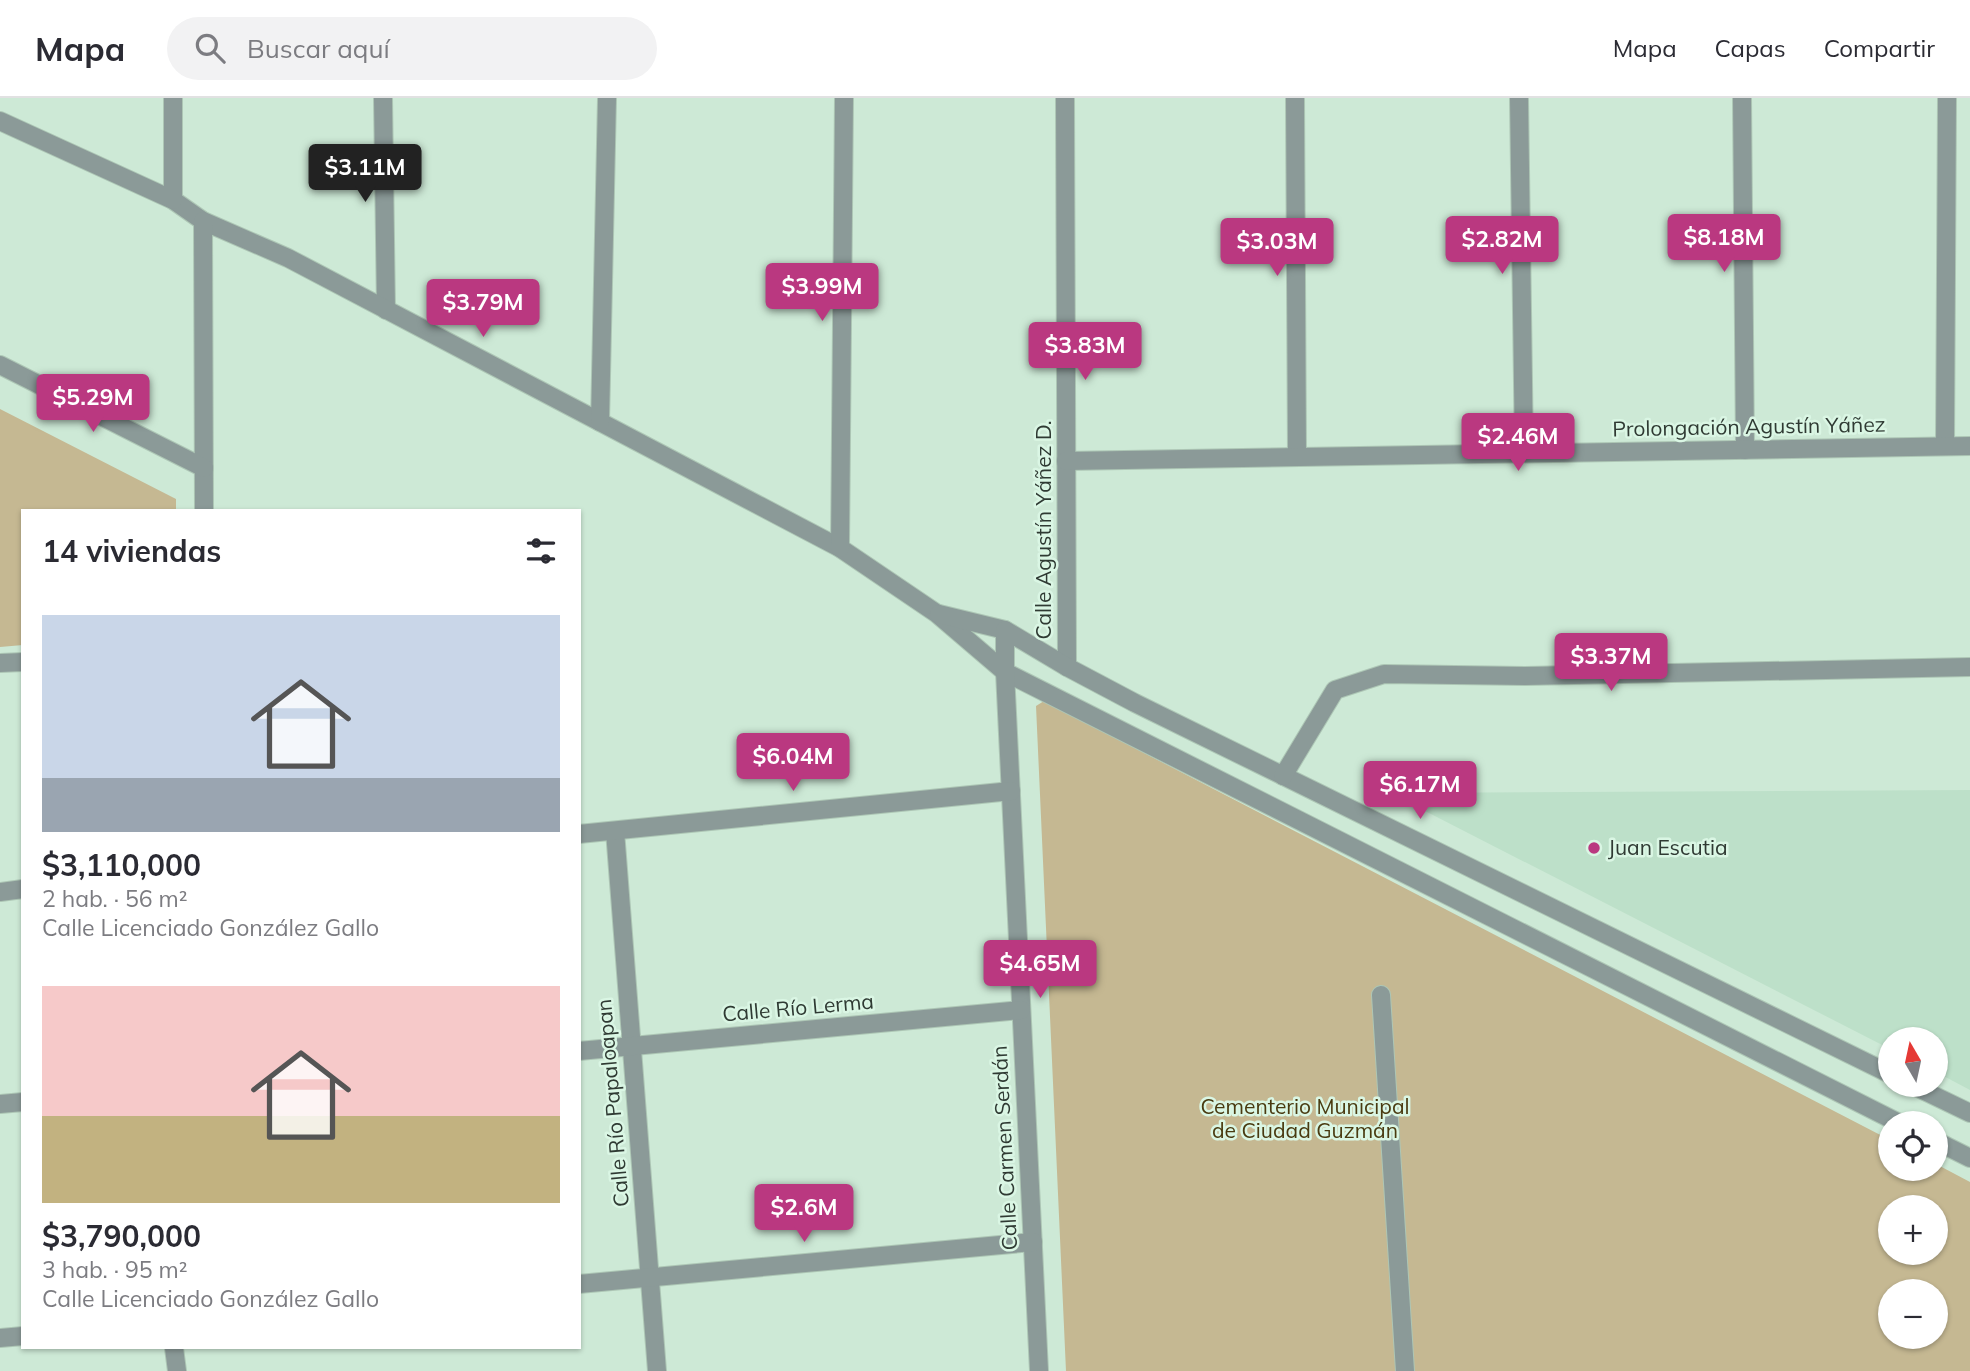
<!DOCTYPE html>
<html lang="es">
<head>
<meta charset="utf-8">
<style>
  :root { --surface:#fff; --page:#f2f2f3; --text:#2b2b33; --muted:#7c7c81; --line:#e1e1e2; --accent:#ba3880 }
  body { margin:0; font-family:Mulish,sans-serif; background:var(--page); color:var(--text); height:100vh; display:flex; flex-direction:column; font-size:26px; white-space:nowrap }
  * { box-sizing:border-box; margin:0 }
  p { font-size:23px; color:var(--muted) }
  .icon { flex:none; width:38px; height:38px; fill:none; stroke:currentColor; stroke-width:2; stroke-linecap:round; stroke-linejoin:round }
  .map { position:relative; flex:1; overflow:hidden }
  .drawer { position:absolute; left:21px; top:411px; width:560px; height:840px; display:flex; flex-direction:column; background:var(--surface); border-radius:0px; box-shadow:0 2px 5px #0004 }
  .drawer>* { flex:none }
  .needle { width:46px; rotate:351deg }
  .tools { position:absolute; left:1878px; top:929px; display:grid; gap:14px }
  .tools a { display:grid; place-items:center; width:70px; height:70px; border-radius:50%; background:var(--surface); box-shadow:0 2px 5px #0004; font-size:35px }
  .price { position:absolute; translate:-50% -60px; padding:0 16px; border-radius:7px; background:var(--accent); color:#fff; font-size:23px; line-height:46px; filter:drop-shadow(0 2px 4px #0008) }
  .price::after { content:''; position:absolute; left:50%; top:42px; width:21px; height:16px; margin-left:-10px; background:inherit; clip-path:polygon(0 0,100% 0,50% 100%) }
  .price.on { background:#222; color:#fff }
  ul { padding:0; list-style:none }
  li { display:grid; align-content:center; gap:14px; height:371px; padding:0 21px }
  li span { display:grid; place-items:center; height:217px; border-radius:0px; color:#555 }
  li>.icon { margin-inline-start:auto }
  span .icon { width:126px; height:126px; fill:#fffc; stroke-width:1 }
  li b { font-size:30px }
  h2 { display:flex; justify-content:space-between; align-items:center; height:84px; padding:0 21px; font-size:30px }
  header { display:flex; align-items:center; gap:42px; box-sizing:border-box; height:98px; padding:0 35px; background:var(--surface); border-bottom:2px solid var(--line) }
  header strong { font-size:33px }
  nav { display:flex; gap:38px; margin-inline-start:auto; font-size:24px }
  .search { width:490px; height:63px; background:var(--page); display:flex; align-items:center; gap:18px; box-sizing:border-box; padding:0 24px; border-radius:38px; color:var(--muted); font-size:26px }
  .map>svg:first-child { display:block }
</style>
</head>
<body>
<header>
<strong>Mapa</strong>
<div class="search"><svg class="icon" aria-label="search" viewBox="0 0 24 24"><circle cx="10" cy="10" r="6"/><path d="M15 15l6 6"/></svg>Buscar aquí</div>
<nav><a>Mapa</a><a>Capas</a><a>Compartir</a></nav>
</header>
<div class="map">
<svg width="1970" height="1273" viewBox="0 0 1970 1273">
  <rect width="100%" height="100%" fill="#cde9d6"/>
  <path fill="#bde0c9" d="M1970 692V992L1936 974V942H1890V951L1390 695Z"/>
  <g fill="#c5b892" fill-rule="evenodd">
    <path d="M0 311 176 401V413H23V547L0 549Z"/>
    <path d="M1044 603 1890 1042V1071H1936V1066L1970 1084V1273H1066L1036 608ZM1890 1110H1936V1155H1890ZM1890 1194H1936V1239H1890Z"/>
  </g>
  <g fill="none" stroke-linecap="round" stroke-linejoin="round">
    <defs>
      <g id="minor">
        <path d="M383 0 386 212"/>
        <path d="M1065 0 1067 569"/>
        <path d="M1295 0 1297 359"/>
        <path d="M1519 0 1524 355"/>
        <path d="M1742 0 1745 352"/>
        <path d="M0 23 173 102 203 123 288 160 840 450 936 515 1005 574 1901 1026"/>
        <path d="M173 102V0"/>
        <path d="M203 123 204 413"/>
        <path d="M0 267 204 370"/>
        <path d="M600 324 607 0"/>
        <path d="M1945 348 1947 0"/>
        <path d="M1066 363 1970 348"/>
        <path d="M840 450 844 0"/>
        <path d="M939 516 1005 532 1067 569 1135 605 1890 976"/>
        <path d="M1005 532V574L1039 1273"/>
        <path d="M0 565 23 564"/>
        <path d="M1283 678 1335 592 1384 576 1525 578 1970 569"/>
        <path d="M615 733 657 1273"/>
        <path d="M579 736 1011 693"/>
        <path d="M0 794 23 791"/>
        <path d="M1381 897 1405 1273"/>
        <path d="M579 953 1021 912"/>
        <path d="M1912 987 1970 1015"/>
        <path d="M0 1006 23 1004"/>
        <path d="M1936 1043 1970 1060"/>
        <path d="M579 1186 1033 1144"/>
        <path d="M0 1240 23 1238"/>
        <path d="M174 1250 177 1273"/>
      </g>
    </defs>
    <use href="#minor" stroke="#adc6b5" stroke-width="20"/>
    <use href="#minor" stroke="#8b9a98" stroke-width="18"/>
  </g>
  <circle fill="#ba3880" stroke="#daf6e4" stroke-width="2.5" cx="1594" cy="750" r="7"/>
  <g text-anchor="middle" stroke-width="5" stroke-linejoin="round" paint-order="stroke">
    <g font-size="21" fill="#2f3a33" stroke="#daf6e4">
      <text transform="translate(1749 329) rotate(-1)" y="7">Prolongación Agustín Yáñez</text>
      <text transform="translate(1044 432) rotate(-90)" y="7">Calle Agustín Yáñez D.</text>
      <text transform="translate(798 910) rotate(-5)" y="7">Calle Río Lerma</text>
      <text transform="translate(613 1005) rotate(-95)" y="7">Calle Río Papaloapan</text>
      <text transform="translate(1005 1050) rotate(-93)" y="7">Calle Carmen Serdán</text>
    </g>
    <g font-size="21" fill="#2f3a33" stroke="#daf6e4" text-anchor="start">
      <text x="1608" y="757">Juan Escutia</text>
    </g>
    <g font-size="21" fill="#493a10" stroke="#daf6e4">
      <text x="1305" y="1016">Cementerio Municipal<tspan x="1305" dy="24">de Ciudad Guzmán</tspan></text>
    </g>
  </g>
</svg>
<div class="tools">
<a><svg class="needle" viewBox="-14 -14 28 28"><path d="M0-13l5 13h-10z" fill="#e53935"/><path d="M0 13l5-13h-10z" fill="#7c7c81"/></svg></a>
<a><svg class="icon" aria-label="locate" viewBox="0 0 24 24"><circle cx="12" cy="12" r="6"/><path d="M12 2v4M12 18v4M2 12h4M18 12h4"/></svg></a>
<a>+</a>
<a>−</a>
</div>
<b class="price on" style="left:365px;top:106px">$3.11M</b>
<b class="price" style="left:1724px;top:176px">$8.18M</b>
<b class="price" style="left:1502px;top:178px">$2.82M</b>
<b class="price" style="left:1277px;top:180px">$3.03M</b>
<b class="price" style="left:822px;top:225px">$3.99M</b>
<b class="price" style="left:483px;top:241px">$3.79M</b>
<b class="price" style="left:1085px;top:284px">$3.83M</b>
<b class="price" style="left:93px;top:336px">$5.29M</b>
<b class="price" style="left:1518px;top:375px">$2.46M</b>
<b class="price" style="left:1611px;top:595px">$3.37M</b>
<b class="price" style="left:793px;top:695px">$6.04M</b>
<b class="price" style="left:1420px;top:723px">$6.17M</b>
<b class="price" style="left:1040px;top:902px">$4.65M</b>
<b class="price" style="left:804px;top:1146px">$2.6M</b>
<section class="drawer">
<h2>14 viviendas<svg class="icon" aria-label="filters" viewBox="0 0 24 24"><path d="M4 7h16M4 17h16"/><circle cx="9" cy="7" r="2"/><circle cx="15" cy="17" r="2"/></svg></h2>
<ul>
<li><span style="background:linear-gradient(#c9d6e8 75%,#9aa5b1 0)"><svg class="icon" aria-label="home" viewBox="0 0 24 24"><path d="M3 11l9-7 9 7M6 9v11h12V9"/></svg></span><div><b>$3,110,000</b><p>2 hab. · 56 m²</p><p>Calle Licenciado González Gallo</p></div></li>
<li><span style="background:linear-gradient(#f6c9c9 60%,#c2b280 0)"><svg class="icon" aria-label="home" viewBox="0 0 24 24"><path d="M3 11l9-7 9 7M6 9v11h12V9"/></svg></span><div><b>$3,790,000</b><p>3 hab. · 95 m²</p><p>Calle Licenciado González Gallo</p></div></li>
</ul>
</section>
</div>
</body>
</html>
